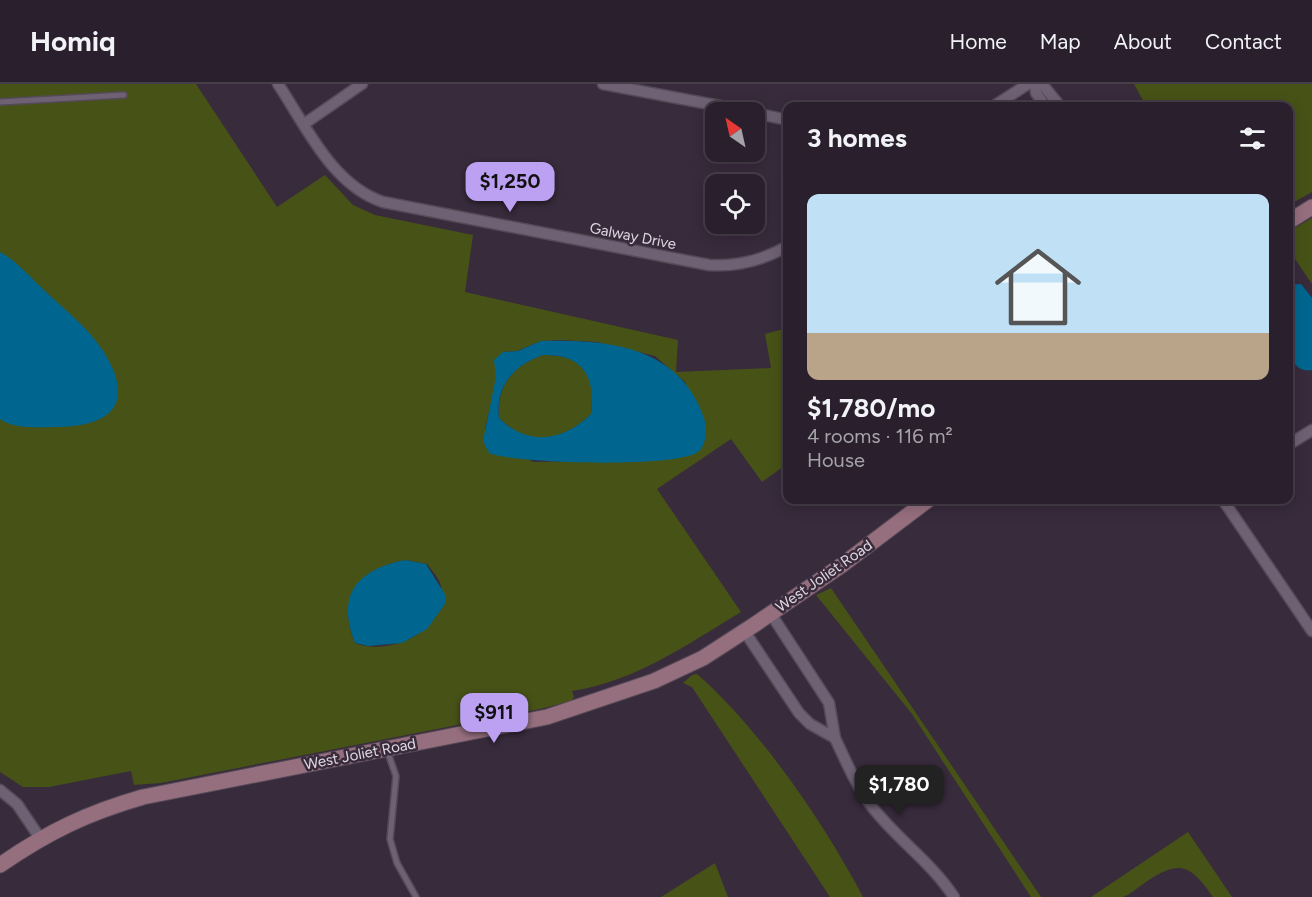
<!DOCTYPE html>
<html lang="en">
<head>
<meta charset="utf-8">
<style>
  :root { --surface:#2a202d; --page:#362d39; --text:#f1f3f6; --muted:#a5a3aa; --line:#463e49; --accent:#bca0f2 }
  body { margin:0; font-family:Figtree,sans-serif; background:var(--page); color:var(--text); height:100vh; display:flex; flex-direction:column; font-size:22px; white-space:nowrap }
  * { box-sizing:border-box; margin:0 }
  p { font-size:20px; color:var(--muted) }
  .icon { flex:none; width:33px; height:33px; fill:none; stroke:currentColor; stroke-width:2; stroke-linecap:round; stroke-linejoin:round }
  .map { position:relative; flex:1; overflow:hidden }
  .side { position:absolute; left:783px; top:18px; width:510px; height:402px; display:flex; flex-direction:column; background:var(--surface); border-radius:12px; box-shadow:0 3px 15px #0003,0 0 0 2px var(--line) }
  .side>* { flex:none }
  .needle { width:39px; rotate:326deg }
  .buttons { position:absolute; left:705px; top:18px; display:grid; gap:12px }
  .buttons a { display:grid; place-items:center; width:60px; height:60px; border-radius:12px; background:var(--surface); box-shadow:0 3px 15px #0003,0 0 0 2px var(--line); font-size:30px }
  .price { position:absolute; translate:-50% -51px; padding:0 14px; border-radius:12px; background:var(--accent); color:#111; font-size:20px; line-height:39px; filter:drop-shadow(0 2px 3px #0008) }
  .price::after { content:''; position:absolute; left:50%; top:36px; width:18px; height:14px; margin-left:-9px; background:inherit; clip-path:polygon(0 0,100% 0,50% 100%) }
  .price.active { background:#222; color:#fff }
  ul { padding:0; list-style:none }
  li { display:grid; align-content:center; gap:12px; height:318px; padding:0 24px }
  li+li { border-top:2px solid var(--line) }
  li span { display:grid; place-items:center; height:186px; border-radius:12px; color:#555 }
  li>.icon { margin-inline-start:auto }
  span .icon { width:108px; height:108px; fill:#fffc; stroke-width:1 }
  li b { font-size:26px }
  h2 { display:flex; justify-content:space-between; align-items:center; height:72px; padding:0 24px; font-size:26px }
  header { display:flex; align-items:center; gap:36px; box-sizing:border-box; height:84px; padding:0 30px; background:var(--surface); border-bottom:2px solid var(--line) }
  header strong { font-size:28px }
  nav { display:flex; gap:33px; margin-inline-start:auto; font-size:21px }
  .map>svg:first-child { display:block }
</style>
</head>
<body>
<header>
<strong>Homiq</strong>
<nav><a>Home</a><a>Map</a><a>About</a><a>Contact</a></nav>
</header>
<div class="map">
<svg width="1312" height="813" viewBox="0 0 1312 813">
  <rect width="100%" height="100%" fill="#382b3c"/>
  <g fill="#475217" fill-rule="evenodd">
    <path d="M0 0H196L277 123 325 91 353 121 375 131 473 151 465 208 678 256 676 288 771 284 765 250 787 244V380L762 398 731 355 657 405 741 528C688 560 634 598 572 607L574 613 571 617 540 625 161 699 134 701 131 687 49 703H23L0 688ZM560 256 597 258 655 272 686 299 588 377 533 378 485 345 503 268 517 267 541 257ZM405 476 427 480C431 485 438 493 440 499 454 543 392 574 355 559 336 512 357 486 405 476Z"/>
    <path d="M1134 0H1312V108L1289 121 1288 22H1146Z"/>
    <path d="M1312 134V200L1289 166 1288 148Z"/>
    <path d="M543 271C584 270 596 293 591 330 562 358 530 364 499 334 496 302 513 281 543 271Z"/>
    <path d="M831 504 1041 813H1031L912 630 816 511Z"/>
    <path d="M697 590C759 644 825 740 863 813H830L692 603 683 599 692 591Z"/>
    <path d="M1188 748 1232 813H1213C1189 778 1178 776 1143 800 1137 804 1130 811 1123 813 1114 813 1100 813 1091 813Z"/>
    <path d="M715 779 728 813H661Z"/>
  </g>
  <g fill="#006690" fill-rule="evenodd">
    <path d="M0 168C17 177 31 194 45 207 65 226 91 246 105 270 135 320 111 342 58 343 39 343 16 346 0 335Z"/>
    <path d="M1301 200 1312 214V286C1278 292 1288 222 1289 201Z"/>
    <path d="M541 257C607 255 680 262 704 334 707 344 707 361 698 368 676 384 516 380 489 369L483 357 496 293 494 276 503 268 518 267ZM543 271C583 270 596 293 591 330 564 357 528 363 499 334 495 302 514 281 543 271Z"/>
    <path d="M405 476 426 480 446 512 445 520 427 545 402 559 368 562 355 559C336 511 356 486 405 476Z"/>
  </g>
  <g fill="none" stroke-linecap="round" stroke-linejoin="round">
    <defs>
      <g id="lane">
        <path d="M0 18 124 11"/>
        <path d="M387 666 396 692 390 755 397 779 416 813"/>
      </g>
      <g id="street">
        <path d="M278 0C306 42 332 101 383 118L709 181C737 183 763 176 788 162"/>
        <path d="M603 0 752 28"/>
        <path d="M1035 0 1036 9 1045 22"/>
        <path d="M1042 0 1060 22"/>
        <path d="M994 22 1028 0"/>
        <path d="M754 29 788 36"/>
        <path d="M304 40 362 0"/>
        <path d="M1288 361 1312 346"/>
        <path d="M1223 416 1312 547"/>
        <path d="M745 548 799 629 810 640 835 654 829 619 771 530"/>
        <path d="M835 654C846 678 857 703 873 724 898 756 932 779 954 813"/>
        <path d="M0 706 17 720 40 754"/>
      </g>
      <g id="secondary">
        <path d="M1288 138 1312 123"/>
        <path d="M0 781C48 748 87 729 143 713L547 633 654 597 703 574 754 541 842 481 928 416"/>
      </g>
    </defs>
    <use href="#lane" stroke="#554a58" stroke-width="8"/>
    <use href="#street" stroke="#554a58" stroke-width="13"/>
    <use href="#secondary" stroke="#554a58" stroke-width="17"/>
    <use href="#lane" stroke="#6f6174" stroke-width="5"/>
    <use href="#street" stroke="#6f6174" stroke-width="10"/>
    <use href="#secondary" stroke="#966f7e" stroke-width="15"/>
  </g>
  <g text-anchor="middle" stroke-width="5" stroke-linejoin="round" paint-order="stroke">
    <g font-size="15" fill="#e0d7e2" stroke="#382b3c">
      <text transform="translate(633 152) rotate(11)" y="5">Galway Drive</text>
      <text transform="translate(824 492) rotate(-35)" y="5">West Joliet Road</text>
      <text transform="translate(360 670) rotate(-11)" y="5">West Joliet Road</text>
    </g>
  </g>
</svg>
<div class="buttons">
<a><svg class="needle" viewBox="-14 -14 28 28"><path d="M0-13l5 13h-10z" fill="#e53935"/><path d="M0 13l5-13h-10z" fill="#a5a3aa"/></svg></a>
<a><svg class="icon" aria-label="locate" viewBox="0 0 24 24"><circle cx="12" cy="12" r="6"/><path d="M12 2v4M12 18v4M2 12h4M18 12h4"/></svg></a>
</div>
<b class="price" style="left:510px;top:129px">$1,250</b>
<b class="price" style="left:494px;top:660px">$911</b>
<b class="price active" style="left:899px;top:732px">$1,780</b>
<section class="side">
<h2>3 homes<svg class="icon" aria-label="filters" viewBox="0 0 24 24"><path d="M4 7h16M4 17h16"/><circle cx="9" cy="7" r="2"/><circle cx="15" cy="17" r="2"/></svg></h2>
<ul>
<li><span style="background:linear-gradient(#bfe0f5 75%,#b9a48a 0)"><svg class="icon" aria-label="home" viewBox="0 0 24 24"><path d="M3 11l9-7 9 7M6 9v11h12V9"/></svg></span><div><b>$1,780/mo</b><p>4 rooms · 116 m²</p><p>House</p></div></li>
</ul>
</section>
</div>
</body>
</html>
